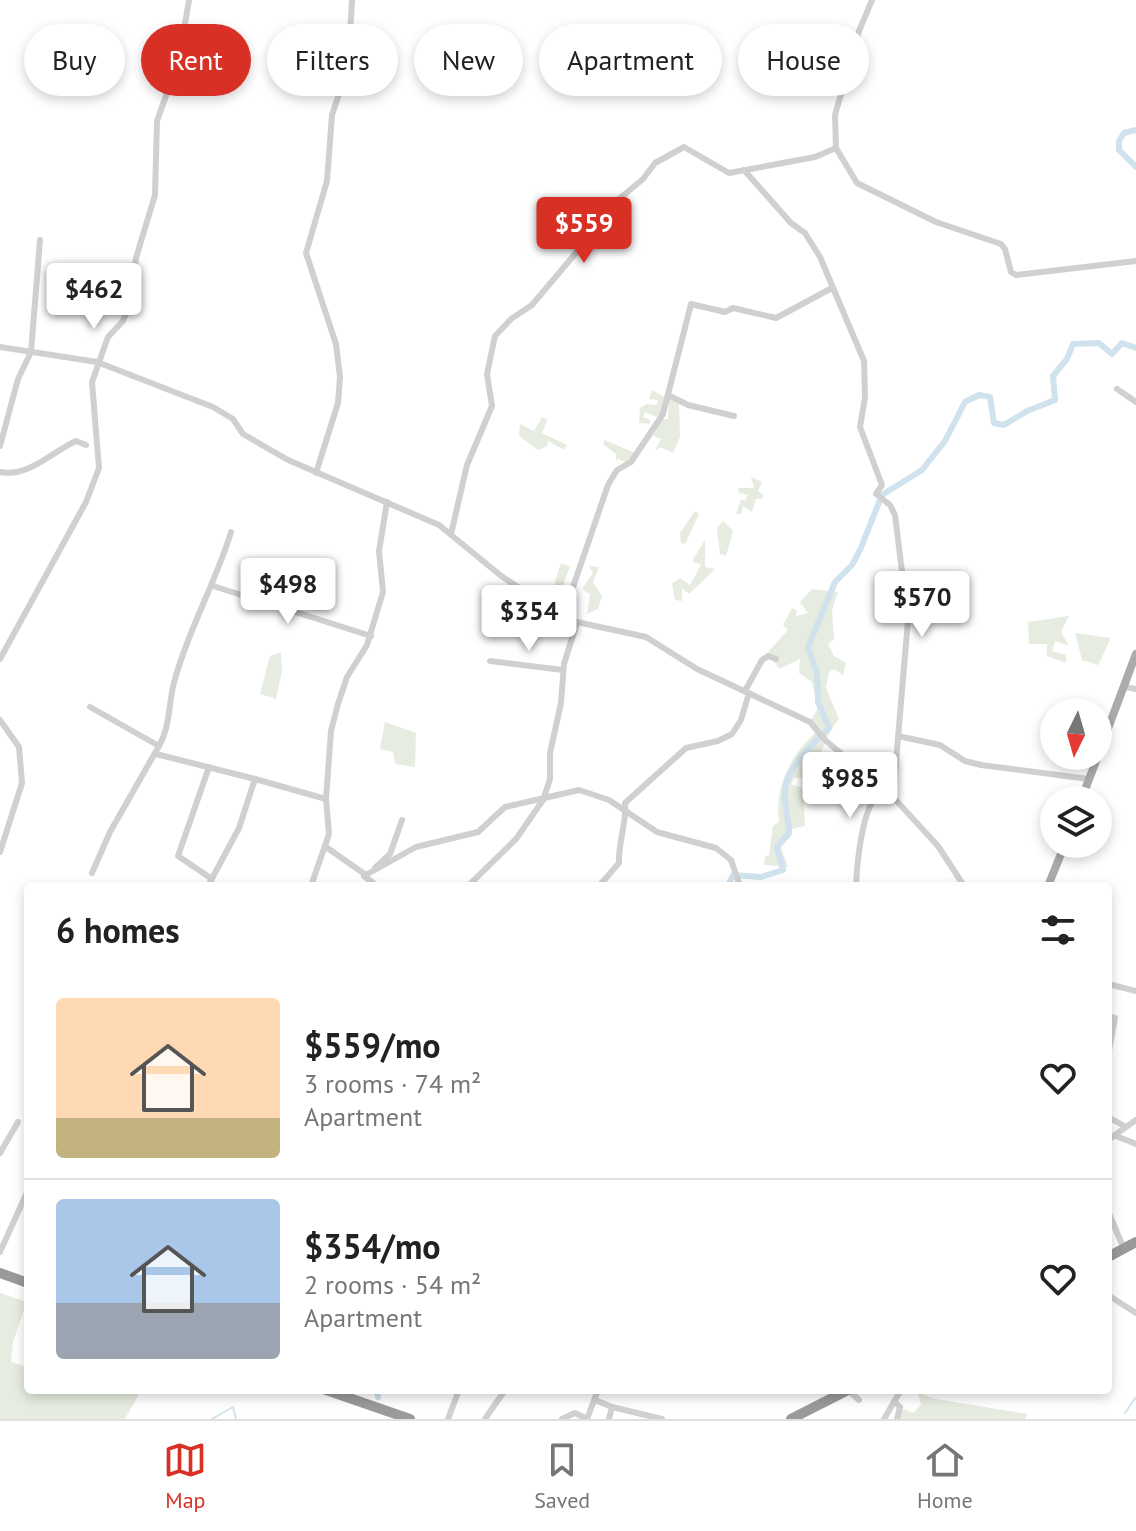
<!DOCTYPE html>
<html lang="en">
<head>
<meta charset="utf-8">
<style>
  :root { --surface:#fff; --page:#f2f2f2; --text:#222; --muted:#767676; --line:#e0e0e0; --accent:#d93025 }
  body { margin:0; font-family:"PT Sans",sans-serif; background:var(--page); color:var(--text); height:100vh; display:flex; flex-direction:column; font-size:30px; white-space:nowrap }
  * { box-sizing:border-box; margin:0 }
  p { font-size:26px; color:var(--muted) }
  .icon { flex:none; width:44px; height:44px; fill:none; stroke:currentColor; stroke-width:2; stroke-linecap:round; stroke-linejoin:round }
  .map { position:relative; flex:1; overflow:hidden }
  .drawer { position:absolute; left:24px; top:882px; width:1088px; height:512px; display:flex; flex-direction:column; background:var(--surface); border-radius:8px; box-shadow:0 4px 12px #0003 }
  .drawer>* { flex:none }
  .hud { position:absolute; left:24px; top:24px; width:1088px; height:72px; display:flex; gap:16px }
  .needle { width:52px; rotate:185deg }
  .tools { position:absolute; left:1040px; top:698px; display:grid; gap:16px }
  .tools a { display:grid; place-items:center; width:72px; height:72px; border-radius:50%; background:var(--surface); box-shadow:0 4px 12px #0003; font-size:40px }
  .price { position:absolute; translate:-50% -68px; padding:0 18px; border-radius:8px; background:#fff; color:#222; font-size:26px; line-height:52px; filter:drop-shadow(0 2px 4px #0008) }
  .price::after { content:''; position:absolute; left:50%; top:48px; width:24px; height:18px; margin-left:-12px; background:inherit; clip-path:polygon(0 0,100% 0,50% 100%) }
  .price.current { background:var(--accent); color:#fff }
  ul { padding:0; list-style:none }
  li { display:flex; align-items:center; gap:24px; height:200px; padding:0 32px }
  li+li { border-top:2px solid var(--line) }
  li span { display:grid; place-items:center; flex:none; width:224px; height:160px; border-radius:8px; color:#555 }
  li>.icon { margin-inline-start:auto }
  span .icon { width:96px; height:96px; fill:#fffc; stroke-width:1 }
  li b { font-size:34px }
  h2 { display:flex; justify-content:space-between; align-items:center; height:96px; padding:0 32px; font-size:34px }
  .tag { padding:0 28px; border-radius:36px; background:var(--surface); box-shadow:0 4px 12px #0003; font-size:28px; line-height:72px }
  .tag.current { background:var(--accent); color:#fff }
  .tabs { display:flex; justify-content:space-around; align-items:center; height:112px; border-top:2px solid var(--line); background:var(--surface); font-size:22px; color:var(--muted) }
  .tabs a { display:grid; justify-items:center; gap:4px }
  .tabs .current { color:var(--accent) }
  .map>svg:first-child { display:block }
</style>
</head>
<body>
<div class="map">
<svg width="1136" height="1419" viewBox="0 0 1136 1419">
  <rect width="100%" height="100%" fill="#fff"/>
  <g fill="#e6ecdf">
    <path d="M652 390 666 398 659 418 645 412 643 417 650 420V424L639 423 640 408 647 404 657 405 658 400 649 399Z"/>
    <path d="M669 399 679 404 680 437 673 453 660 447 655 451 661 439 653 436 662 419H668Z"/>
    <path d="M542 417 547 420 542 433 567 445 564 450 548 441 547 446 538 450 519 436 520 424 534 431Z"/>
    <path d="M605 440 635 453 628 463 618 459 616 461V454L603 444Z"/>
    <path d="M751 477 762 482 758 491 764 495 762 499H756L752 512 743 506 741 514H736L741 499 745 501 748 495 739 493 738 488H754Z"/>
    <path d="M695 511 699 514 685 544 681 543 680 533Z"/>
    <path d="M723 521 733 531 726 556 720 554 717 528Z"/>
    <path d="M705 540V567L715 569 689 594 682 588V601L675 600 672 584 680 578 690 585 701 565 692 561Z"/>
    <path d="M561 563 570 567 561 589 562 602H558L555 582Z"/>
    <path d="M589 566 599 567 593 582 602 596 598 609 587 614 590 594 582 589 593 573Z"/>
    <path d="M812 589 838 592 832 610 834 639 828 644 834 656 846 663 843 675 834 669 829 672 826 688 839 719C824 735 822 760 808 778H794L791 784 803 788 805 826 792 829 790 838 780 845 788 867 764 865 765 857 769 855 773 826 779 822C774 786 791 755 818 730L810 722 818 708 812 682 799 673 800 659 779 669 768 652 788 630 783 625 792 608 797 611 796 616 808 613 800 602Z"/>
    <path d="M1069 616 1061 632 1069 646 1055 641 1052 651 1066 655V663L1047 656V644H1029L1028 622Z"/>
    <path d="M1075 633 1111 638 1098 665 1082 660Z"/>
    <path d="M281 652 282 671 276 699 260 694 270 656Z"/>
    <path d="M385 722 416 733 415 767 395 764 393 752 380 749Z"/>
    <path d="M0 1293 27 1302 13 1342 11 1362 28 1367V1390H141L125 1419H0Z"/>
    <path d="M918 1393 936 1399 1027 1414 1025 1419H896L899 1407 913 1413 921 1405Z"/>
  </g>
  <g fill="none" stroke-linecap="round" stroke-linejoin="round">
    <g stroke="#cfe2ee" stroke-width="2">
      <path d="M1125 1413 1136 1397"/>
      <path d="M212 1419 233 1407 236 1419"/>
    </g>
    <g stroke="#cfe2ee" stroke-width="6">
      <path d="M1136 130 1124 133 1119 141V150L1136 167"/>
      <path d="M728 886 733 875 761 877 783 870 777 847 789 833C789 819 783 801 785 789 789 765 812 744 829 728L818 702 817 673 808 647 835 582 852 565 860 550 882 495 922 470 945 441 965 402 979 395 990 397 994 423 1004 425 1027 411 1055 400 1053 376 1067 359 1073 344 1099 343 1112 354 1122 343 1136 348"/>
      <path d="M376 1390 378 1397"/>
    </g>
    <g stroke="#d0d0d0" stroke-width="6">
      <path d="M872 0 859 31 835 115 836 148 857 183 936 222 1001 244 1005 249 1011 272 1016 275 1136 261"/>
      <path d="M744 170 791 223 805 233 820 257 864 361 865 397 860 427 882 485 876 494 890 505 895 515 908 620 893 797"/>
      <path d="M0 347 97 362 213 407 233 419 243 434 288 460 439 525 500 575 550 609 577 622 646 637 697 669 810 722 825 740 893 797 938 846 964 886"/>
      <path d="M1117 389 1136 402"/>
      <path d="M668 395 688 405 734 416"/>
      <path d="M0 446 18 379 31 352 40 240"/>
      <path d="M0 472C28 478 53 451 76 441L86 445"/>
      <path d="M316 473 338 403 340 377 336 344 306 253 327 181 332 115 348 67 352 0"/>
      <path d="M451 534 467 465 492 406 487 374 495 336 511 319 532 305 591 235 607 209 643 179 655 163 684 147 729 173 815 157 836 148"/>
      <path d="M213 586 371 636"/>
      <path d="M560 614 573 587 608 485 617 470 631 462 663 414 691 304 725 312 733 308 776 318 832 288"/>
      <path d="M0 659 86 502 99 468 92 382 108 337 123 321 130 303 136 258 155 195 157 121 179 59 189 0"/>
      <path d="M490 661 563 670"/>
      <path d="M1125 687 1136 689"/>
      <path d="M745 691 762 660 768 656 776 659"/>
      <path d="M90 707 159 746 110 832 92 873"/>
      <path d="M0 720 19 747 22 783 0 852"/>
      <path d="M898 736 940 745 965 761 981 765 1088 779"/>
      <path d="M159 746C171 725 168 702 175 679 189 628 216 582 231 532"/>
      <path d="M156 754 255 779"/>
      <path d="M209 767 178 856 212 879"/>
      <path d="M326 847 366 875"/>
      <path d="M375 868 390 854 402 820"/>
      <path d="M208 886 239 828 255 779 326 799"/>
      <path d="M311 886 329 834 326 799 331 731 338 704 347 677 367 645 383 592 379 551 387 502"/>
      <path d="M377 886 364 876 416 847 478 832 505 807 579 790 609 800 657 832 716 848 731 860 740 886"/>
      <path d="M468 886 516 839 543 800 550 779V753L561 703 564 664 577 622"/>
      <path d="M599 886 619 863C618 842 627 823 625 803L686 748 718 741 732 734 741 720 749 693"/>
      <path d="M856 886C857 864 862 800 883 790"/>
      <path d="M1108 984 1136 991"/>
      <path d="M1108 1016 1115 1018 1108 1056"/>
      <path d="M1108 1117 1126 1127 1108 1140"/>
      <path d="M1126 1127 1136 1120"/>
      <path d="M1116 1136 1136 1144"/>
      <path d="M0 1153 18 1122"/>
      <path d="M1108 1211 1124 1249"/>
      <path d="M0 1252 28 1190"/>
      <path d="M1108 1295 1136 1313"/>
      <path d="M848 1390 859 1400"/>
      <path d="M595 1400 612 1407 609 1419"/>
      <path d="M894 1401 900 1407 897 1419"/>
      <path d="M612 1407 662 1419"/>
      <path d="M448 1419 459 1390"/>
      <path d="M485 1419 505 1390"/>
      <path d="M562 1419 575 1413 587 1419"/>
      <path d="M587 1419 598 1390"/>
      <path d="M884 1419 901 1390"/>
    </g>
    <g stroke="#ababab" stroke-width="8">
      <path d="M1098 755 1136 654"/>
      <path d="M1081 800 1098 756"/>
      <path d="M1048 886 1065 844"/>
    </g>
    <g stroke="#9a9a9a" stroke-width="10">
      <path d="M1108 1257 1136 1242"/>
      <path d="M0 1273 28 1283"/>
      <path d="M326 1390 410 1419"/>
      <path d="M791 1419 848 1390"/>
    </g>
  </g>
</svg>
<div class="tools">
<a><svg class="needle" viewBox="-14 -14 28 28"><path d="M0-13l5 13h-10z" fill="#e53935"/><path d="M0 13l5-13h-10z" fill="#767676"/></svg></a>
<a><svg class="icon" aria-label="layers" viewBox="0 0 24 24"><path d="M12 4l9 5-9 5-9-5zM3 14l9 5 9-5"/></svg></a>
</div>
<b class="price current" style="left:584px;top:265px">$559</b>
<b class="price" style="left:94px;top:331px">$462</b>
<b class="price" style="left:288px;top:626px">$498</b>
<b class="price" style="left:922px;top:639px">$570</b>
<b class="price" style="left:529px;top:653px">$354</b>
<b class="price" style="left:850px;top:820px">$985</b>
<div class="hud">
<a class="tag">Buy</a>
<a class="tag current">Rent</a>
<a class="tag">Filters</a>
<a class="tag">New</a>
<a class="tag">Apartment</a>
<a class="tag">House</a>
</div>
<section class="drawer">
<h2>6 homes<svg class="icon" aria-label="filters" viewBox="0 0 24 24"><path d="M4 7h16M4 17h16"/><circle cx="9" cy="7" r="2"/><circle cx="15" cy="17" r="2"/></svg></h2>
<ul>
<li><span style="background:linear-gradient(#ffd9b3 75%,#c2b280 0)"><svg class="icon" aria-label="home" viewBox="0 0 24 24"><path d="M3 11l9-7 9 7M6 9v11h12V9"/></svg></span><div><b>$559/mo</b><p>3 rooms · 74 m²</p><p>Apartment</p></div><svg class="icon" aria-label="heart" viewBox="0 0 24 24"><path d="M12 20l-8-8c-3-5 5-10 8-4 3-6 11-1 8 4z"/></svg></li>
<li><span style="background:linear-gradient(#a9c7e8 65%,#9aa5b1 0)"><svg class="icon" aria-label="home" viewBox="0 0 24 24"><path d="M3 11l9-7 9 7M6 9v11h12V9"/></svg></span><div><b>$354/mo</b><p>2 rooms · 54 m²</p><p>Apartment</p></div><svg class="icon" aria-label="heart" viewBox="0 0 24 24"><path d="M12 20l-8-8c-3-5 5-10 8-4 3-6 11-1 8 4z"/></svg></li>
</ul>
</section>
</div>
<nav class="tabs">
<a class="current"><svg class="icon" aria-label="map" viewBox="0 0 24 24"><path d="M3 6l6-2 6 2 6-2v14l-6 2-6-2-6 2zM9 4v14M15 6v14"/></svg>Map</a>
<a><svg class="icon" aria-label="saved" viewBox="0 0 24 24"><path d="M7 4h10v16l-5-4-5 4z"/></svg>Saved</a>
<a><svg class="icon" aria-label="home" viewBox="0 0 24 24"><path d="M3 11l9-7 9 7M6 9v11h12V9"/></svg>Home</a>
</nav>
</body>
</html>
